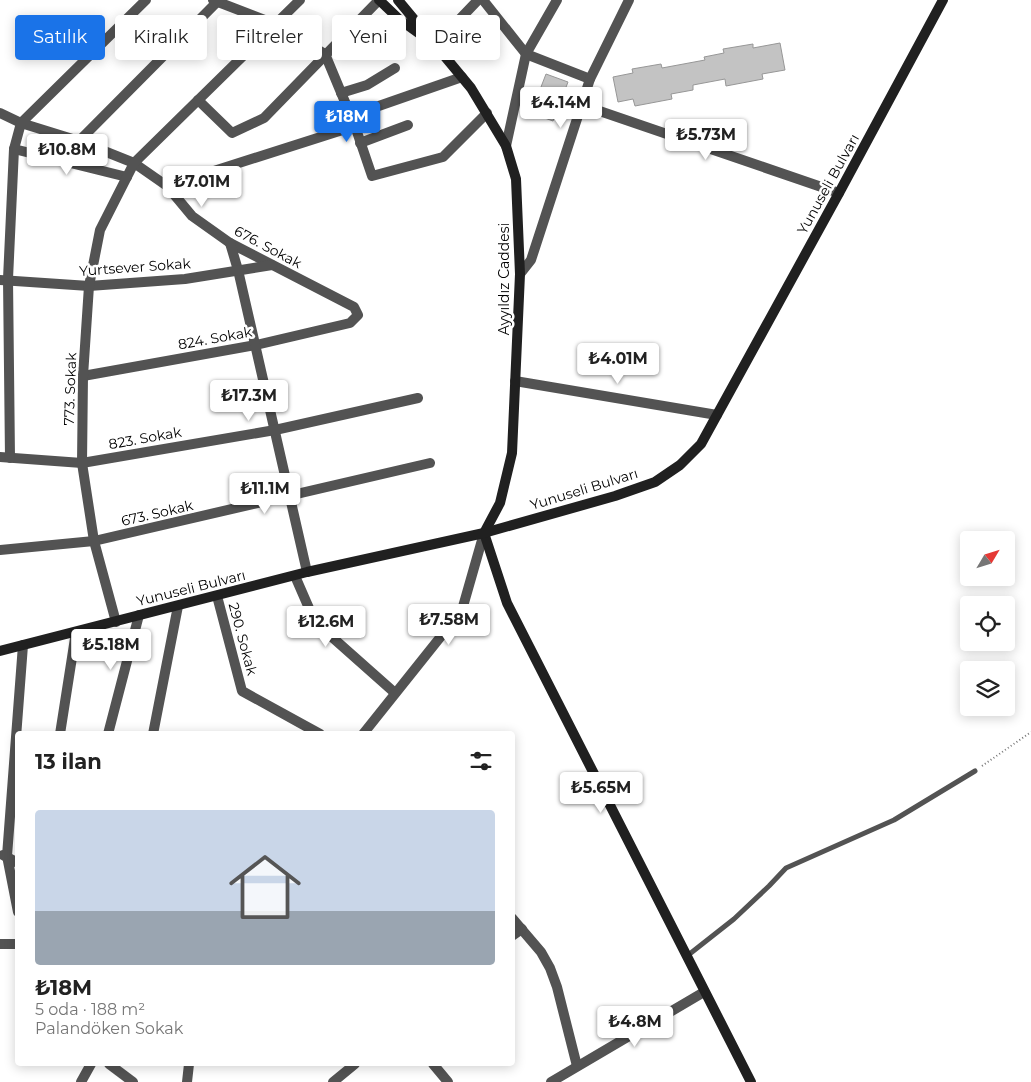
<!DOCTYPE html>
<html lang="tr">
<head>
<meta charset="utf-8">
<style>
  :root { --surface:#fff; --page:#f2f2f2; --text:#222; --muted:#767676; --line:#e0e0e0; --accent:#1a73e8 }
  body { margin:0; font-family:Montserrat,sans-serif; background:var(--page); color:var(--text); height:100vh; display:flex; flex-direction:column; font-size:19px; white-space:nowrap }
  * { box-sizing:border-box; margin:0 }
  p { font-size:16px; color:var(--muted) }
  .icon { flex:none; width:28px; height:28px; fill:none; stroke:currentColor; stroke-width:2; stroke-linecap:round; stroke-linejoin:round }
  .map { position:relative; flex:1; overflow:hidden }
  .sheet { position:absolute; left:15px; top:731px; width:500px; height:335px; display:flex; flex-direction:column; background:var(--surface); border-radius:5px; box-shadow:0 2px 12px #0003 }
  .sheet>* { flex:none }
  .guide { position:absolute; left:15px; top:15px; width:500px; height:45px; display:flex; gap:10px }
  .needle { width:32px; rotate:52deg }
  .controls { position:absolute; left:960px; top:531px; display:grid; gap:10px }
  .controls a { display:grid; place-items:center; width:55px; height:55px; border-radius:5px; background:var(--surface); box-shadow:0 2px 12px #0003; font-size:25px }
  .price { position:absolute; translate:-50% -42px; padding:0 11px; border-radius:5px; background:#fff; color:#222; font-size:16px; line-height:32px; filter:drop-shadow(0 1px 2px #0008) }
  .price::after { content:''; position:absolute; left:50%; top:30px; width:15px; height:11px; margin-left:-8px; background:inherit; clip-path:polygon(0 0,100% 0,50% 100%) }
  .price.current { background:var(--accent); color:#fff }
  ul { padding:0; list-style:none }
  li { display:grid; align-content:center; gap:10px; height:265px; padding:0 20px }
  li+li { border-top:1px solid var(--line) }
  li span { display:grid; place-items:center; height:155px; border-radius:5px; color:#555 }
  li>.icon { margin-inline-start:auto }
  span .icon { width:90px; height:90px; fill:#fffc; stroke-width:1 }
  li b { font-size:21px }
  h2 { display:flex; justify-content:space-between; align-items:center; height:60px; padding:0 20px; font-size:21px }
  .pill { padding:0 18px; border-radius:5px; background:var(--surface); box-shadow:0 2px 12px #0003; font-size:18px; line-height:45px }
  .pill.current { background:var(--accent); color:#fff }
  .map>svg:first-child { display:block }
</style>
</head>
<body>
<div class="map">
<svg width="1031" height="1082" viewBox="0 0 1031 1082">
  <rect width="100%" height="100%" fill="#fff"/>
  <g fill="#c3c3c3" stroke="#979797">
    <path d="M780 43 785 70 762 74 763 79 726 86 725 79 693 85V90L671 94 672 99 635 106 633 99 618 102 613 77 633 73 632 69 661 64 662 68 705 60 704 57 724 53 723 49 753 44V48Z"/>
    <path d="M546 74 568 82 553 121 531 113Z"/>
  </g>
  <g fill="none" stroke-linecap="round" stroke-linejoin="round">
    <path stroke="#757575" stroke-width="2" stroke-dasharray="1 2.5" stroke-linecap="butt" d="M982 766 1031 732"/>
    <path stroke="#535353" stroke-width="5" d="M687 956 734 919 769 886 786 868 894 820 975 771"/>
    <g stroke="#535353" stroke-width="10">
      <path d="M213 0 275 24 325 54 355 126 372 176 443 157 487 113"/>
      <path d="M483 0 526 54 590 79"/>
      <path d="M435 45 478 0"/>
      <path d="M341 93 367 85 395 68"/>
      <path d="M198 100 232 133 264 118 379 0"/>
      <path d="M582 105 839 193"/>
      <path d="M0 113 21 123 79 141 134 163 167 186 192 216 230 243 354 307 358 315 350 323 256 345 83 376"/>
      <path d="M350 116 462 77"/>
      <path d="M79 141 219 0"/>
      <path d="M360 143 408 125"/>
      <path d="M506 146 526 54 557 0"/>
      <path d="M14 149 127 177"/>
      <path d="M167 186 355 126"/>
      <path d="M230 243 238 270 307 572"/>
      <path d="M520 274 531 260 590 79 629 0"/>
      <path d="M0 280 89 286 185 279 272 265"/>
      <path d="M515 381 717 415"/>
      <path d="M0 457 82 463 275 430 418 398"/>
      <path d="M10 458 8 279 14 149 21 123 146 0"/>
      <path d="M0 550 94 541 430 463"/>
      <path d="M295 576 315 622 395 693"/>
      <path d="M217 596 242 691 320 734"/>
      <path d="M116 622 94 541 82 463 83 376 89 286 100 230 134 163 300 0"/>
      <path d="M60 734 76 632"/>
      <path d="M108 734 139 615"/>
      <path d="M153 734 178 606"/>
      <path d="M363 734 462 610 484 533"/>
      <path d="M3 855 18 863"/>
      <path d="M18 912 7 856 23 645"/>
      <path d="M512 918 541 952 550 968 557 987 577 1066"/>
      <path d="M512 936 522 929"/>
      <path d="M0 944H18"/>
      <path d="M109 1064 133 1082"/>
      <path d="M433 1064 448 1082"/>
      <path d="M81 1082 91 1064"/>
      <path d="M187 1082 189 1064"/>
      <path d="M333 1082 355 1064"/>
      <path d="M551 1082 704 992"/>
    </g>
    <g stroke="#202020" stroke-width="10">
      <path d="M379 0 399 19 424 37"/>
      <path d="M398 0 471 88 506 146 516 179 520 274 512 453 500 503 484 533 507 603 751 1082"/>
      <path d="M0 651 307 572 484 533 615 496 655 482 680 465 701 444 839 193 943 0"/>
    </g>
  </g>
  <g text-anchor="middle" stroke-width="5" stroke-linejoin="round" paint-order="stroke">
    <g font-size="14" fill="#000" stroke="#fff">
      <text transform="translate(828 184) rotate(-61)" y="5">Yunuseli Bulvarı</text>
      <text transform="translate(268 247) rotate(28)" y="5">676. Sokak</text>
      <text transform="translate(135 267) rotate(-4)" y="5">Yurtsever Sokak</text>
      <text transform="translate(504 279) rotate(-90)" y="5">Ayyıldız Caddesi</text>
      <text transform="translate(215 338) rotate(-10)" y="5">824. Sokak</text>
      <text transform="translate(70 389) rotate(-88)" y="5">773. Sokak</text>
      <text transform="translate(145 438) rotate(-10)" y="5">823. Sokak</text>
      <text transform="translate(584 489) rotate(-17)" y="5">Yunuseli Bulvarı</text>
      <text transform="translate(157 513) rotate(-13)" y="5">673. Sokak</text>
      <text transform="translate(191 588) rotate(-14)" y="5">Yunuseli Bulvarı</text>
      <text transform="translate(243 639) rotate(75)" y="5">290. Sokak</text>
    </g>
  </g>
</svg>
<div class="controls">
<a><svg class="needle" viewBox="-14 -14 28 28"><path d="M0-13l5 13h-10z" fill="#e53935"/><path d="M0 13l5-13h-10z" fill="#767676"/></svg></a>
<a><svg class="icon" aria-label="locate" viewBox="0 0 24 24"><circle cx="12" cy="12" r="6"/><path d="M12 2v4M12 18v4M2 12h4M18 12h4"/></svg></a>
<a><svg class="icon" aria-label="layers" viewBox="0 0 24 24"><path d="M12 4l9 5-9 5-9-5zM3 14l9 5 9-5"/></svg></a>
</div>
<b class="price" style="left:561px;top:129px">₺4.14M</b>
<b class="price current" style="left:347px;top:143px">₺18M</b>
<b class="price" style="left:706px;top:161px">₺5.73M</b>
<b class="price" style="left:67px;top:176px">₺10.8M</b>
<b class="price" style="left:202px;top:208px">₺7.01M</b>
<b class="price" style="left:618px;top:385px">₺4.01M</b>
<b class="price" style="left:249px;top:422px">₺17.3M</b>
<b class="price" style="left:265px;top:515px">₺11.1M</b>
<b class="price" style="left:449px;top:646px">₺7.58M</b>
<b class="price" style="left:326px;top:648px">₺12.6M</b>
<b class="price" style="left:111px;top:671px">₺5.18M</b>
<b class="price" style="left:601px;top:814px">₺5.65M</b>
<b class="price" style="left:635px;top:1048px">₺4.8M</b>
<div class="guide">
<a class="pill current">Satılık</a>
<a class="pill">Kiralık</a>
<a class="pill">Filtreler</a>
<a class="pill">Yeni</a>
<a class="pill">Daire</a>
</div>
<section class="sheet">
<h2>13 ilan<svg class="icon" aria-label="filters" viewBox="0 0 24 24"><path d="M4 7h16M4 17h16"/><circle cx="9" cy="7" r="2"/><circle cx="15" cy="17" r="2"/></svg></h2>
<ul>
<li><span style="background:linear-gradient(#c9d6e8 65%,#9aa5b1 0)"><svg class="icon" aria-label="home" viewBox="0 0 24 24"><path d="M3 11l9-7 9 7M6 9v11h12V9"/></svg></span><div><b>₺18M</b><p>5 oda · 188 m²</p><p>Palandöken Sokak</p></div></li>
</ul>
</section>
</div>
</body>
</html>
